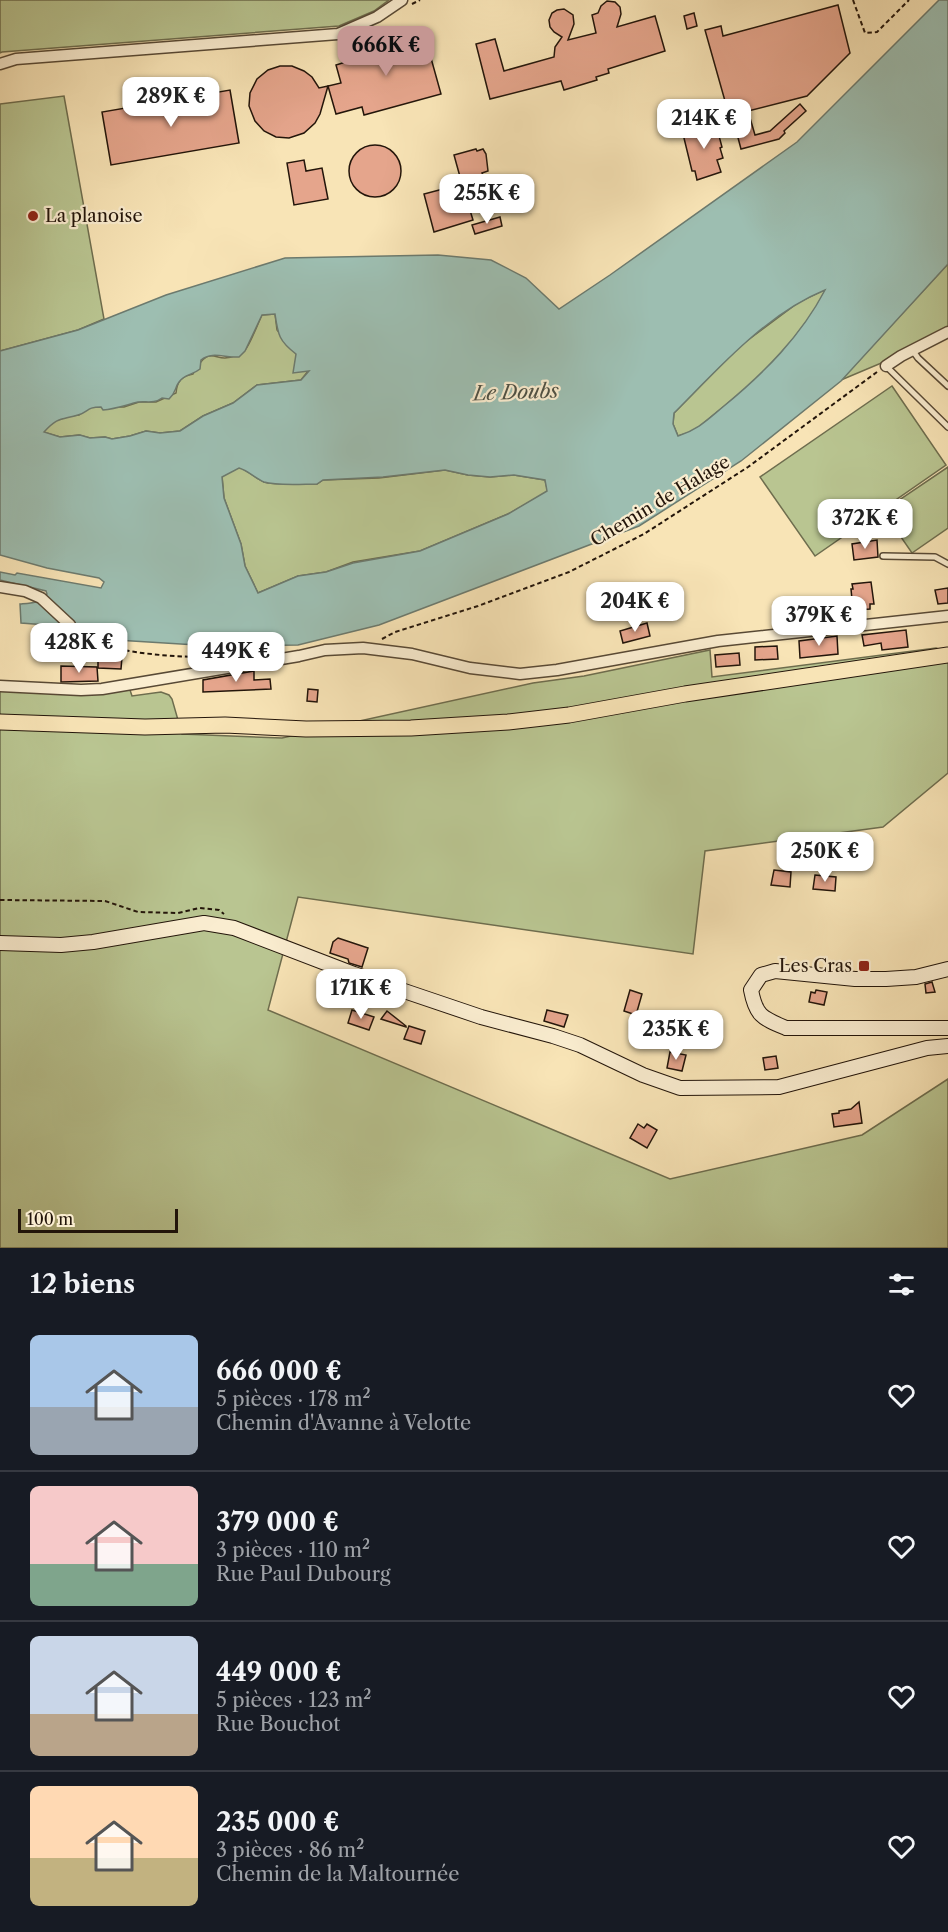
<!DOCTYPE html>
<html lang="fr">
<head>
<meta charset="utf-8">
<style>
  :root { --surface:#171b24; --page:#20242c; --text:#f1f3f6; --muted:#9ea1a6; --line:#363941; --accent:#c59692 }
  body { margin:0; font-family:"Libre Caslon Text",serif; background:var(--page); color:var(--text); height:100vh; display:flex; flex-direction:column; font-size:22px; white-space:nowrap }
  * { box-sizing:border-box; margin:0 }
  p { font-size:20px; color:var(--muted) }
  .icon { flex:none; width:33px; height:33px; fill:none; stroke:currentColor; stroke-width:2; stroke-linecap:round; stroke-linejoin:round }
  .map { position:relative; height:1248px; overflow:hidden }
  .side { display:flex; flex-direction:column; background:var(--surface); flex:1 }
  .side>* { flex:none }
  .scale { position:absolute; left:18px; bottom:15px; width:160px; box-sizing:border-box; padding-left:6px; border:3px solid #23150a; border-top:0; font-size:16px; line-height:21px; white-space:nowrap; color:#23150a; -webkit-text-stroke:4px #faedd0; paint-order:stroke }
  .price { position:absolute; translate:-50% -51px; padding:0 14px; border-radius:12px; background:#fff; color:#222; font-size:20px; line-height:39px; filter:drop-shadow(0 2px 3px #0008) }
  .price::after { content:''; position:absolute; left:50%; top:36px; width:18px; height:14px; margin-left:-9px; background:inherit; clip-path:polygon(0 0,100% 0,50% 100%) }
  .price.active { background:var(--accent); color:#111 }
  ul { padding:0; list-style:none }
  li { display:flex; align-items:center; gap:18px; height:150px; padding:0 30px }
  li+li { border-top:2px solid var(--line) }
  li span { display:grid; place-items:center; flex:none; width:168px; height:120px; border-radius:9px; color:#555 }
  li>.icon { margin-inline-start:auto }
  span .icon { width:72px; height:72px; fill:#fffc; stroke-width:1 }
  li b { font-size:26px }
  h2 { display:flex; justify-content:space-between; align-items:center; height:72px; padding:0 30px; font-size:26px }
  .map>svg:first-child { display:block }
</style>
</head>
<body>
<div class="map">
<svg width="948" height="1248" viewBox="0 0 948 1248">
  <rect width="100%" height="100%" fill="#f8e4b6"/>
  <filter id="stains"><feTurbulence type="fractalNoise" baseFrequency=".00333" numOctaves="4"/><feColorMatrix values="0 0 0 0 .2 0 0 0 0 .09 0 0 0 0 .02 0 0 0 .5 -.17"/></filter>
  <radialGradient id="worn" r=".72"><stop offset=".6" stop-color="#630" stop-opacity="0"/><stop offset="1" stop-color="#630" stop-opacity=".3"/></radialGradient>
  <g fill="#b9c591" stroke="#6e6d4e" stroke-width="1.5">
    <path d="M0 0H389L374 11 339 26 2 52 0 53Z"/>
    <path d="M64 96 104 319 78 330 0 351V104Z"/>
    <path d="M948 264V335L841 380Z"/>
    <path d="M826 289 814 312 789 344 757 379 694 431 678 436 673 424 674 413 740 346 799 302Z"/>
    <path d="M275 314 277 330 309 370 301 380 257 385 233 403 203 416 180 431 160 433 146 431 130 436 112 439 105 437 90 438 79 435 60 437 43 432 54 421 70 416 79 415 91 407H124L139 402H156L176 393C177 381 182 376 193 374 212 340 214 366 236 355 239 353 242 353 245 350 250 345 258 323 262 315Z"/>
    <path d="M892 386 946 465 815 556 760 477Z"/>
    <path d="M239 467C249 471 256 479 264 482 277 486 303 483 317 484L323 480 379 478 445 470 468 475 490 477 514 475 545 480 548 492 508 514 420 551 353 562 326 572 298 576 258 593 245 566 241 544 224 498 222 476Z"/>
    <path d="M948 467V528L912 553 883 511Z"/>
    <path d="M936 648 948 653V773L883 827 705 851 693 954 298 897 268 1010 670 1179 862 1135 948 1079V1248H0V691L130 690 132 696 161 692 169 695 172 699 182 734 282 738 533 683 584 676 710 650 712 677Z"/>
  </g>
  <path fill="#9dbeb1" stroke="#6c7a6e" stroke-width="1.5" fill-rule="evenodd" d="M939 0H948V264L841 381 741 461 639 526 379 625 298 645 213 646 116 640 97 637 85 632 73 621 60 626 21 623 20 604C31 603 40 603 47 594L46 591 0 580V572L15 575 17 573 101 588 104 582 99 578 47 568 0 555V351L78 330 166 295 285 258 438 255 491 260 526 278 559 309 610 275 797 142ZM825 290C801 336 764 373 724 406 707 420 699 429 678 436L673 424 674 413C718 369 766 314 825 290ZM275 314C278 335 279 341 296 354L293 373 309 371 301 380 257 385 233 403 203 416 180 431 160 433 146 431 130 436 112 439 105 437 90 438 80 435 60 437 44 432C58 417 60 420 78 415 89 412 86 407 101 407L103 410C115 409 126 405 138 402 147 401 154 404 162 398L169 399C177 391 174 389 179 382 184 374 193 375 200 369L201 360C212 351 225 358 239 357L245 351 262 315ZM239 468C249 471 256 479 264 482 277 486 303 484 317 484L323 480 383 477 445 470 468 475 490 477 514 475 545 480 547 491 508 514 420 551 353 563 326 572 298 576 258 593 245 566 241 544 224 498 222 477Z"/>
  <g fill="#e5a58c" stroke="#23150a" stroke-width="1.5">
    <path d="M607 1 615 2 620 7 621 14 617 27 655 16 665 51 608 69 609 73 596 77 597 80 564 90 561 81 490 99 476 44 495 39 504 71 554 57 555 47 562 37 554 32 550 27 549 20 552 13 557 10 564 9 573 15 574 24 568 40 596 33 592 15 598 13 601 6Z"/>
    <path d="M838 5 850 53 807 96 748 111 755 135 770 131 800 104 806 111 784 131 785 133 779 139 741 149 728 100 725 101 705 30 721 26 723 36Z"/>
    <path d="M694 13 697 26 687 29 684 16Z"/>
    <path d="M424 33 441 94 364 115 362 107 336 114 328 86 341 83 336 65 349 61 347 55Z"/>
    <path d="M280 66H292L304 71 312 77 319 88 328 86 320 114 315 123 304 133 289 138 276 137 264 131 255 121 249 106 250 93 257 79 268 70Z"/>
    <path d="M230 90 239 143 111 165 102 112Z"/>
    <path d="M715 121 722 147 720 148 723 158 717 160 721 172 697 180 695 171H692L683 134 705 127 704 124Z"/>
    <circle cx="375" cy="171" r="26"/>
    <path d="M476 149 477 151 483 149 486 154 488 171 482 173 484 178 462 184 454 155Z"/>
    <path d="M304 160 306 171 322 168 328 199 294 205 287 163Z"/>
    <path d="M462 184 473 220 434 232 424 194Z"/>
    <path d="M500 217 502 226 475 234 472 225Z"/>
    <path d="M877 540 878 557 854 560 852 544Z"/>
    <path d="M871 582 874 604H870V609L853 610 851 589H853L852 584Z"/>
    <path d="M948 588V603L938 604 935 590Z"/>
    <path d="M647 623 650 636 623 643 620 631Z"/>
    <path d="M906 630 908 647 882 650 881 643 864 646 862 635Z"/>
    <path d="M837 636 838 654 800 658 799 641Z"/>
    <path d="M777 646 778 659 755 660V647Z"/>
    <path d="M739 653 740 665 716 667 715 655Z"/>
    <path d="M98 656 122 657 121 669 98 668Z"/>
    <path d="M61 666 97 667 98 681 61 682Z"/>
    <path d="M254 671V680L270 679 271 689 203 692V680Z"/>
    <path d="M308 689 318 690 317 702 307 701Z"/>
    <path d="M774 870 791 872 790 887 771 885Z"/>
    <path d="M815 875 836 877 835 891 813 889Z"/>
    <path d="M338 938 368 948 362 967 349 963 348 959 330 953 333 942Z"/>
    <path d="M932 982 935 992 926 993 925 984Z"/>
    <path d="M630 990 642 994 636 1015 624 1011Z"/>
    <path d="M816 990 827 992 824 1005 809 1002 811 992 815 993Z"/>
    <path d="M352 1010 374 1017 369 1030 348 1023Z"/>
    <path d="M547 1010 568 1015 564 1027 544 1021Z"/>
    <path d="M387 1011 406 1026V1027L381 1019Z"/>
    <path d="M683 1015 718 1017 717 1030 682 1027Z"/>
    <path d="M409 1026 425 1031 421 1044 404 1039Z"/>
    <path d="M670 1052 686 1055 682 1071 667 1068Z"/>
    <path d="M776 1056 778 1068 765 1070 763 1058Z"/>
    <path d="M859 1102 862 1123 834 1127 832 1114 839 1113V1111L851 1109Z"/>
    <path d="M638 1124 644 1128 647 1124 657 1130 647 1148 630 1138Z"/>
  </g>
  <g fill="none" stroke-linecap="round" stroke-linejoin="round">
    <defs>
      <g id="lane">
        <path d="M913 351 918 358 948 386"/>
        <path d="M886 366 948 427"/>
        <path d="M883 556 935 557 948 564"/>
      </g>
      <g id="street">
        <path d="M0 64 16 59 338 34 377 17 402 0"/>
        <path d="M886 366 901 356 948 332"/>
        <path d="M0 587 25 591 41 598 70 625"/>
        <path d="M0 686 81 690 102 689 299 656 325 650 363 648 412 654 470 668 520 674 557 670 718 641 948 616"/>
      </g>
      <g id="secondary">
        <path d="M0 943 61 945 93 942 204 923 234 928 354 974 481 1017 553 1036 580 1045 643 1075 680 1088 779 1087 927 1048 948 1046"/>
        <path d="M948 969 916 977 886 979H855L775 971 761 975 751 990C756 1016 762 1018 786 1028H948"/>
      </g>
      <path id="primary" d="M0 722 145 727 225 725 306 729 411 728 508 722 569 715 685 694 948 655"/>
    </defs>
    <use href="#lane" stroke="#584935" stroke-width="8"/>
    <use href="#street" stroke="#584935" stroke-width="13"/>
    <use href="#secondary" stroke="#23150a" stroke-width="16"/>
    <use href="#primary" stroke="#23150a" stroke-width="17"/>
    <g stroke="#23150a" stroke-width="2" stroke-dasharray="4.5 3" stroke-linecap="butt">
      <path d="M853 0 865 33 877 32 909 0"/>
      <path d="M412 4 420 0"/>
      <path d="M93 625 112 630"/>
      <path d="M77 631C100 655 188 658 222 657"/>
      <path d="M94 635 96 625"/>
      <path d="M107 639 109 629"/>
      <path d="M382 639 395 632 478 606 569 572 644 534 748 467 877 372"/>
      <path d="M0 900 105 901 138 912 178 913 199 908 219 910 224 914"/>
    </g>
    <use href="#lane" stroke="#faedd0" stroke-width="5"/>
    <use href="#street" stroke="#faedd0" stroke-width="10"/>
    <use href="#secondary" stroke="#faedd0" stroke-width="14"/>
    <use href="#primary" stroke="#f8e4b6" stroke-width="15"/>
  </g>
  <g fill="#8f2418" stroke="#faedd0" stroke-width="2">
    <circle cx="33" cy="216" r="6"/>
    <rect x="858" y="960" width="12" height="12" rx="3"/>
  </g>
  <g text-anchor="middle" stroke-width="4.5" stroke-linejoin="round" paint-order="stroke">
    <g font-size="18" fill="#23150a" stroke="#faedd0" text-anchor="start">
      <text x="45" y="222">La planoise</text>
      <text x="852" y="972" text-anchor="end">Les Cras</text>
    </g>
    <g font-size="18" fill="#23150a" stroke="#faedd0">
      <text transform="translate(660 501) rotate(-31)" y="6">Chemin de Halage</text>
    </g>
    <g font-size="20" font-style="italic" fill="#4e5044" stroke="#faedd0">
      <text transform="translate(516 392) rotate(-2)" y="7">Le Doubs</text>
    </g>
  </g>
  <rect width="100%" height="100%" filter="url(#stains)"/>
  <rect width="100%" height="100%" fill="url(#worn)"/>
</svg>
<div class="scale">100 m</div>
<b class="price active" style="left:386px;top:77px">666K €</b>
<b class="price" style="left:171px;top:128px">289K €</b>
<b class="price" style="left:704px;top:150px">214K €</b>
<b class="price" style="left:487px;top:225px">255K €</b>
<b class="price" style="left:865px;top:550px">372K €</b>
<b class="price" style="left:635px;top:633px">204K €</b>
<b class="price" style="left:819px;top:647px">379K €</b>
<b class="price" style="left:79px;top:674px">428K €</b>
<b class="price" style="left:236px;top:683px">449K €</b>
<b class="price" style="left:825px;top:883px">250K €</b>
<b class="price" style="left:361px;top:1020px">171K €</b>
<b class="price" style="left:676px;top:1061px">235K €</b>
</div>
<section class="side">
<h2>12 biens<svg class="icon" aria-label="filters" viewBox="0 0 24 24"><path d="M4 7h16M4 17h16"/><circle cx="9" cy="7" r="2"/><circle cx="15" cy="17" r="2"/></svg></h2>
<ul>
<li><span style="background:linear-gradient(#a9c7e8 60%,#9aa5b1 0)"><svg class="icon" aria-label="home" viewBox="0 0 24 24"><path d="M3 11l9-7 9 7M6 9v11h12V9"/></svg></span><div><b>666 000 €</b><p>5 pièces · 178 m²</p><p>Chemin d'Avanne à Velotte</p></div><svg class="icon" aria-label="heart" viewBox="0 0 24 24"><path d="M12 20l-8-8c-3-5 5-10 8-4 3-6 11-1 8 4z"/></svg></li>
<li><span style="background:linear-gradient(#f6c9c9 65%,#7fa58c 0)"><svg class="icon" aria-label="home" viewBox="0 0 24 24"><path d="M3 11l9-7 9 7M6 9v11h12V9"/></svg></span><div><b>379 000 €</b><p>3 pièces · 110 m²</p><p>Rue Paul Dubourg</p></div><svg class="icon" aria-label="heart" viewBox="0 0 24 24"><path d="M12 20l-8-8c-3-5 5-10 8-4 3-6 11-1 8 4z"/></svg></li>
<li><span style="background:linear-gradient(#c9d6e8 65%,#b9a48a 0)"><svg class="icon" aria-label="home" viewBox="0 0 24 24"><path d="M3 11l9-7 9 7M6 9v11h12V9"/></svg></span><div><b>449 000 €</b><p>5 pièces · 123 m²</p><p>Rue Bouchot</p></div><svg class="icon" aria-label="heart" viewBox="0 0 24 24"><path d="M12 20l-8-8c-3-5 5-10 8-4 3-6 11-1 8 4z"/></svg></li>
<li><span style="background:linear-gradient(#ffd9b3 60%,#c2b280 0)"><svg class="icon" aria-label="home" viewBox="0 0 24 24"><path d="M3 11l9-7 9 7M6 9v11h12V9"/></svg></span><div><b>235 000 €</b><p>3 pièces · 86 m²</p><p>Chemin de la Maltournée</p></div><svg class="icon" aria-label="heart" viewBox="0 0 24 24"><path d="M12 20l-8-8c-3-5 5-10 8-4 3-6 11-1 8 4z"/></svg></li>
</ul>
</section>
</body>
</html>
